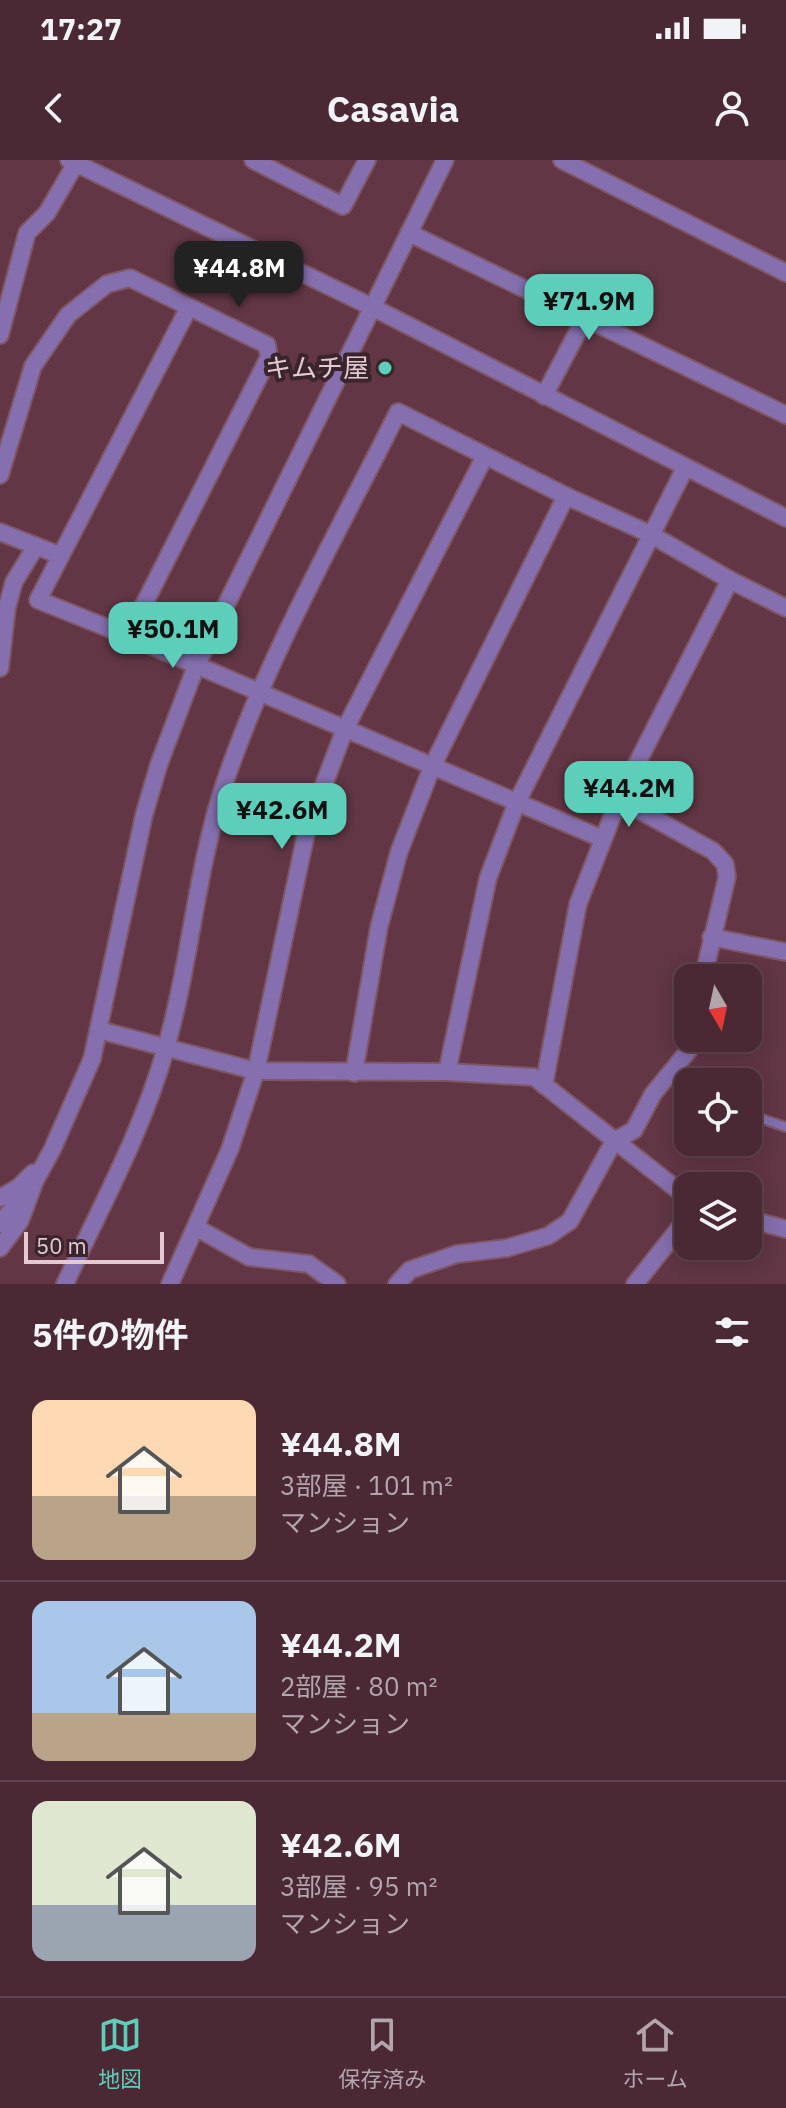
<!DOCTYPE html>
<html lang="ja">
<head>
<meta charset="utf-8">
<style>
  :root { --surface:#4a2834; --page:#543440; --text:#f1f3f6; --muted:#b2a6ac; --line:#61444f; --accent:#5dceb9 }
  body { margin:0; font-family:"IBM Plex Sans","Noto Sans JP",sans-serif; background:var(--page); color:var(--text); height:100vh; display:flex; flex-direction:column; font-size:30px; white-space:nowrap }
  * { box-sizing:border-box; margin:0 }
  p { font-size:26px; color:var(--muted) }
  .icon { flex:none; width:44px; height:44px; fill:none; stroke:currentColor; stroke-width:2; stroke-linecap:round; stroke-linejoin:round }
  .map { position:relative; height:1124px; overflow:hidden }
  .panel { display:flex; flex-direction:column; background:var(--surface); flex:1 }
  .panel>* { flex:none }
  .needle { width:52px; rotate:171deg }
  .tools { position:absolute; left:674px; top:804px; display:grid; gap:16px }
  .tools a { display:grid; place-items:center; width:88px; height:88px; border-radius:16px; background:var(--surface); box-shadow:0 4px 20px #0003,0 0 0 2px var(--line); font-size:40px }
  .scale { position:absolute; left:24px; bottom:20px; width:140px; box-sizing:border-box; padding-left:8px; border:4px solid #e5c9d1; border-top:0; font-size:22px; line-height:28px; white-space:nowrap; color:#e5c9d1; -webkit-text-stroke:6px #3a252c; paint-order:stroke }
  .price { position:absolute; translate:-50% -68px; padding:0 18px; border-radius:16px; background:var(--accent); color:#111; font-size:26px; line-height:52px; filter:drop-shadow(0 2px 4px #0008) }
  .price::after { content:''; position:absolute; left:50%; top:48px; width:24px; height:18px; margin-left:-12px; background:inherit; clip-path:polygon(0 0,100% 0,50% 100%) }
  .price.on { background:#222; color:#fff }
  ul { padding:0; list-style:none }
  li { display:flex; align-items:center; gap:24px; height:200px; padding:0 32px }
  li+li { border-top:2px solid var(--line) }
  li span { display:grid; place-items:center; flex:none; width:224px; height:160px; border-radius:16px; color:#555 }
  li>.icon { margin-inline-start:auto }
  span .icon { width:96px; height:96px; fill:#fffc; stroke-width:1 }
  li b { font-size:34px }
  h2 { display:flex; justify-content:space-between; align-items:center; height:96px; padding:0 32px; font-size:34px }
  .status { display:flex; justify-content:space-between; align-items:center; height:56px; padding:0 40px; background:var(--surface); direction:ltr }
  .status svg { height:22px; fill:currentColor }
  header { display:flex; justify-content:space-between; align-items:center; height:104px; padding:0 32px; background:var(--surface); font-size:36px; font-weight:700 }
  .dock { display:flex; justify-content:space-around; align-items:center; height:112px; border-top:2px solid var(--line); background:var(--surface); font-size:22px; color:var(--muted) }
  .dock a { display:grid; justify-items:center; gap:4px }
  .dock .on { color:var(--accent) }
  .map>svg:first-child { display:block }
</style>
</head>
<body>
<div class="status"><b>17:27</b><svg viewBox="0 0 49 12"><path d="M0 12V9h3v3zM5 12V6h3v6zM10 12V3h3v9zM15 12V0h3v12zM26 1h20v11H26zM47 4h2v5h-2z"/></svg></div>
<header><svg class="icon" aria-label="back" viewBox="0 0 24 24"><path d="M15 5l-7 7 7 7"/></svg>Casavia<svg class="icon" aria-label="person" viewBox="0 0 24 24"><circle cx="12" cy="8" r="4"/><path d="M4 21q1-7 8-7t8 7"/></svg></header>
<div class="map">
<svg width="786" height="1124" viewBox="0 0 786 1124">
  <rect width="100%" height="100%" fill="#623645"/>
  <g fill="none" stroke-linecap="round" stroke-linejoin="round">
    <defs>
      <path id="service" d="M748 954 786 967"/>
      <g id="minor">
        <path d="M253 0 343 46 367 0"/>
        <path d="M562 0 786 113"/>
        <path d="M409 73 786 255"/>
        <path d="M189 147 38 440 128 476 603 679"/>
        <path d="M0 175 27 73 47 53 76 3"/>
        <path d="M544 236 585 158"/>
        <path d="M0 315 33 206 68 155 107 124 130 118 267 185 269 197 128 476"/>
        <path d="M0 372 59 395"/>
        <path d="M0 508 7 447 14 422 36 386"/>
        <path d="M619 639 713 691 725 704 727 717 703 818"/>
        <path d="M711 777 786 792"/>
        <path d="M99 870 256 911 447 912 534 917 688 1038"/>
        <path d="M447 912 488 718 517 642 685 308"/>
        <path d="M354 913 379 767 399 692 432 607 566 336"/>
        <path d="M544 925 578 744 619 639 730 420"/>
        <path d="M0 1038 19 1027 33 1013"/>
        <path d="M748 1059 786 1069"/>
        <path d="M197 1068 249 1097 309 1104 337 1124"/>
        <path d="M0 1088 20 1061 35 1021"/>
        <path d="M65 1124C100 1048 142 972 165 891 191 802 196 707 226 619 269 493 339 371 398 252L566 336 650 374 730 420 786 448"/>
        <path d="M170 1124 230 989 256 911 307 669 345 569 485 296"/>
        <path d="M397 1124 410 1110 457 1094 507 1088 548 1076 570 1061 614 981 634 970 653 934 689 890 691 878"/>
        <path d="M635 1124 688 1057"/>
      </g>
      <g id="tertiary">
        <path d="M69 0 372 147 786 358"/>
        <path d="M0 1064 36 1019 52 990 92 899 144 655 159 604 196 506 445 0"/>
      </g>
    </defs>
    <use href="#service" stroke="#7f5664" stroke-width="12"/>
    <use href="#minor" stroke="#7f5664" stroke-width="20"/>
    <use href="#tertiary" stroke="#7f5664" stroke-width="20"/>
    <use href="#service" stroke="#856fae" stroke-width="8"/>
    <use href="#minor" stroke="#856fae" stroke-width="16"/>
    <use href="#tertiary" stroke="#856fae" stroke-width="16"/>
  </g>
  <circle fill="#5dceb9" stroke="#3a252c" stroke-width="3" cx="385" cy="208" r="8"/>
  <g text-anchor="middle" stroke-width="8" stroke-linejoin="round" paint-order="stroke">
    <g font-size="26" fill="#e5c9d1" stroke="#3a252c" text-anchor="end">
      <text x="369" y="217">キムチ屋</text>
    </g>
  </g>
</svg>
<div class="tools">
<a><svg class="needle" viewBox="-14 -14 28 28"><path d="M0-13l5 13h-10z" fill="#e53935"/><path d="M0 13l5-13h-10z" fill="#b2a6ac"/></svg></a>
<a><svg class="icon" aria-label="locate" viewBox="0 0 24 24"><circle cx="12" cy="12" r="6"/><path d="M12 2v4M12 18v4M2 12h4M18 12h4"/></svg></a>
<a><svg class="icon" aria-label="layers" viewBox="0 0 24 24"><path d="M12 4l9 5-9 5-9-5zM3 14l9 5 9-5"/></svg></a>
</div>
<div class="scale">50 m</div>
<b class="price on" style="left:239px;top:149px">¥44.8M</b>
<b class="price" style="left:589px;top:182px">¥71.9M</b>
<b class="price" style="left:173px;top:510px">¥50.1M</b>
<b class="price" style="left:629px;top:669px">¥44.2M</b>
<b class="price" style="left:282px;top:691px">¥42.6M</b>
</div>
<section class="panel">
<h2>5件の物件<svg class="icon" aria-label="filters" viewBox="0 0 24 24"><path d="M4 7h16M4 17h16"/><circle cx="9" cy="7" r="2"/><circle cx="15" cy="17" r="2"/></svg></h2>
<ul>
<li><span style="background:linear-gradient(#ffd9b3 60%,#b9a48a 0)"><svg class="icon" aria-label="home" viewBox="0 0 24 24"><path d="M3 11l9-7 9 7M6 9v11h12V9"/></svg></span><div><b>¥44.8M</b><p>3部屋 · 101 m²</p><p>マンション</p></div></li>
<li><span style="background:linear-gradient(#a9c7e8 70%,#b9a48a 0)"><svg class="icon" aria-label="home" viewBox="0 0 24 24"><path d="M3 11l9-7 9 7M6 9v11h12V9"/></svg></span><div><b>¥44.2M</b><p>2部屋 · 80 m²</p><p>マンション</p></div></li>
<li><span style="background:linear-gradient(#dfe7d0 65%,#9aa5b1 0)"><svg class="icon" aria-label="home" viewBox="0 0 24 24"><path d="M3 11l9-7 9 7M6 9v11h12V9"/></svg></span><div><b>¥42.6M</b><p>3部屋 · 95 m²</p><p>マンション</p></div></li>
</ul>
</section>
<nav class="dock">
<a class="on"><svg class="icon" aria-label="map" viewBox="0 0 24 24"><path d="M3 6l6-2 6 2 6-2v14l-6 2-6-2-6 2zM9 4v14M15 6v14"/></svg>地図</a>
<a><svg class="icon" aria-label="saved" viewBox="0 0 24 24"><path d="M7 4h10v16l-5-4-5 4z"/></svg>保存済み</a>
<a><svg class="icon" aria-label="home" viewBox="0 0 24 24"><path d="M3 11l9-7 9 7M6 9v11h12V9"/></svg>ホーム</a>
</nav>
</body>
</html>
